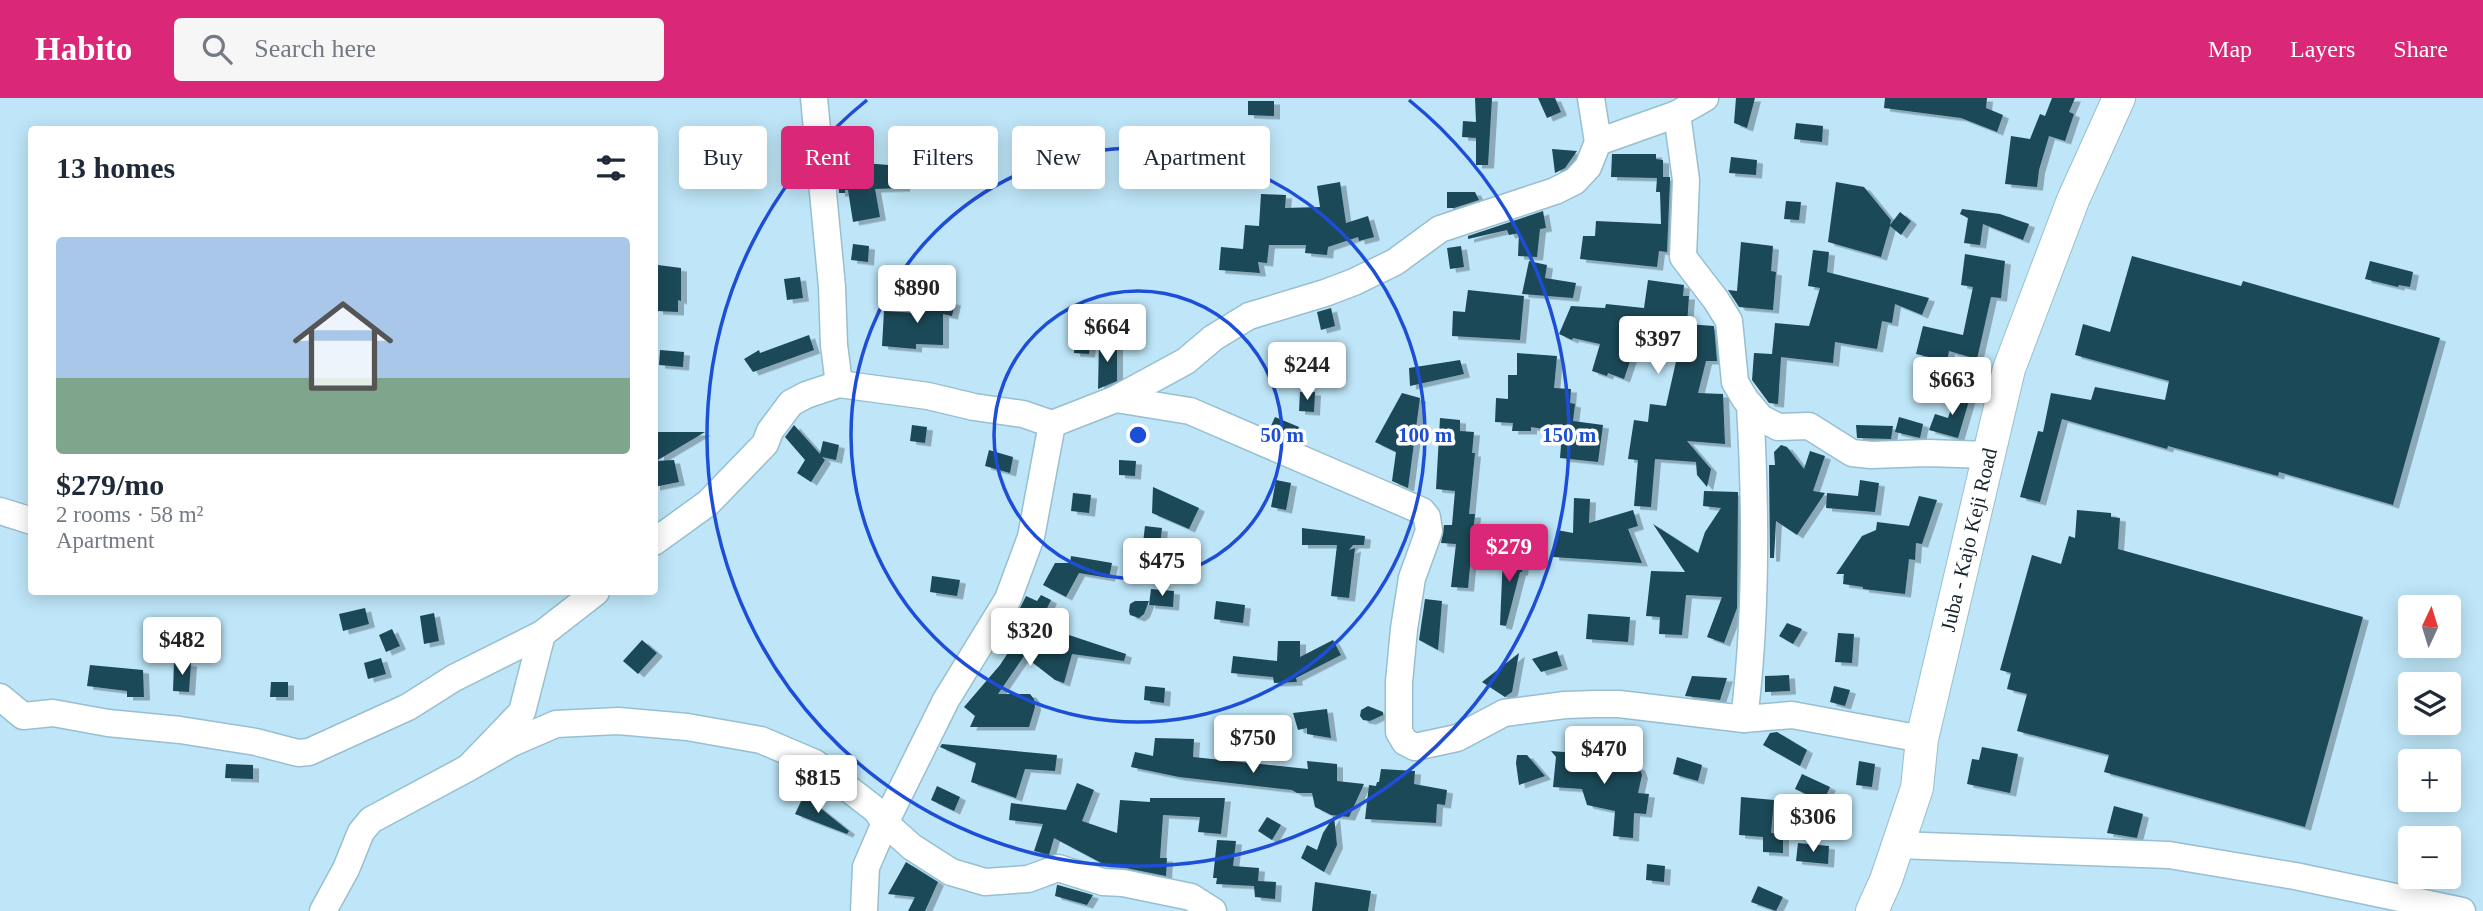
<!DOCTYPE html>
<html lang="en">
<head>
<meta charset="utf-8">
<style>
  :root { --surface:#fff; --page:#f6f6f7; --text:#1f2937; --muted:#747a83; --line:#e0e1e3; --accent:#db2777 }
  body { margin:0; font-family:"Times New Roman",serif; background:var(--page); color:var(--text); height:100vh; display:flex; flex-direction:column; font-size:26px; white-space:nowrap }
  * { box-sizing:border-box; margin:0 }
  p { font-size:23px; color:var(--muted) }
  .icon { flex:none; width:38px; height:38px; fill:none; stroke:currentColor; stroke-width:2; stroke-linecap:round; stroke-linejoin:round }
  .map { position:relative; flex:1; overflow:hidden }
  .side { position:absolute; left:28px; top:28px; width:630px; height:469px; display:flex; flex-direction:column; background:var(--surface); border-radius:7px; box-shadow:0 4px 18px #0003 }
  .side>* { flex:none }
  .hud { position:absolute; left:679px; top:28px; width:665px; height:63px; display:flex; gap:14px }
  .needle { width:46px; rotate:4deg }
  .tools { position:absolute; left:2398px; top:497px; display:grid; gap:14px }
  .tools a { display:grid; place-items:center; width:63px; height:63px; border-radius:7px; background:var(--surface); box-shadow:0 4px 18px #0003; font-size:35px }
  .price { position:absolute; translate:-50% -60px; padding:0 16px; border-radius:7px; background:#fff; color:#222; font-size:23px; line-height:46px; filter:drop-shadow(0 2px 4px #0008) }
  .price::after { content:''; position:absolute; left:50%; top:42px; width:21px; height:16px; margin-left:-10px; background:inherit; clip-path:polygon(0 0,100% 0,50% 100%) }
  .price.selected { background:var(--accent); color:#fff }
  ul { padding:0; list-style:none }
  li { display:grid; align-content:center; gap:14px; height:371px; padding:0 28px }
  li+li { border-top:2px solid var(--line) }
  li span { display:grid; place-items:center; height:217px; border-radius:7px; color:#555 }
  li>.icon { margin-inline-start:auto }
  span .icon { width:126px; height:126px; fill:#fffc; stroke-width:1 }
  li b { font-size:30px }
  h2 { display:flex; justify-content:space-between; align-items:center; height:84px; padding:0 28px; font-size:30px }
  .tag { padding:0 24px; border-radius:7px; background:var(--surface); box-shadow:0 4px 18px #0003; font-size:24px; line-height:63px }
  .tag.selected { background:var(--accent); color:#fff }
  header { display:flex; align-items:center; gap:42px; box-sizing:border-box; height:98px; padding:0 35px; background:var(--accent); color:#fff }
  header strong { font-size:33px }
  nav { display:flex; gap:38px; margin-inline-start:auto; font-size:24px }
  .search { width:490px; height:63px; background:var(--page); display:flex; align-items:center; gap:18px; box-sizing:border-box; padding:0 24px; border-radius:7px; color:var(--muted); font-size:26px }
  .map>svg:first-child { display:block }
</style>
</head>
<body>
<header>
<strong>Habito</strong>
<div class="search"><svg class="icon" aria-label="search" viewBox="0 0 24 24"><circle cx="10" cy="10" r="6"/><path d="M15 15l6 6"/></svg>Search here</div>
<nav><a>Map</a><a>Layers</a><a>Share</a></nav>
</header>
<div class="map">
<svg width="2483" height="813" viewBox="0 0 2483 813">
  <defs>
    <filter id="shadow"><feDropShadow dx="6" dy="3.5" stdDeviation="0" flood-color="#0004"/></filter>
  </defs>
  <rect width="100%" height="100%" fill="#bee6f8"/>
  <g fill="#1c4859" filter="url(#shadow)">
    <path d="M1475 0H1492L1488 67H1476V40L1462 39 1463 23 1476 24Z"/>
    <path d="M1538 0H1555L1561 14 1547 20Z"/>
    <path d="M1736 0H1755L1747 30 1734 25Z"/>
    <path d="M1885 0H1987L1986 10 2003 17 1997 34 1961 20 1884 10Z"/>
    <path d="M2052 0H2075L2069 14 2074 16 2065 43 2049 38 2039 72 2037 89 2005 86 2011 38 2030 41 2040 16 2045 18Z"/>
    <path d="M1248 3H1274V18L1248 17Z"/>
    <path d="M1796 25 1823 28 1822 44 1794 41Z"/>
    <path d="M834 40 851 41 850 64 928 70 927 87 904 86V90L875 91 880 119 853 124 848 92H845V95H839Z"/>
    <path d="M1552 51 1577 53 1565 70 1555 75Z"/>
    <path d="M1612 56H1656V61L1663 62V79H1670V83L1667 154 1659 153 1657 169 1580 161 1583 138H1595L1596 123 1661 126 1660 94H1656L1657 80 1611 79Z"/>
    <path d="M1731 59 1757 62 1756 77 1729 75Z"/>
    <path d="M1340 84 1346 125 1368 118 1374 139 1359 143 1358 139 1328 149 1327 157 1305 155 1306 147H1269L1267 165 1258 164 1260 175 1219 172 1221 149 1243 151 1245 127 1259 128 1261 96 1286 97 1285 110 1320 109 1317 88Z"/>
    <path d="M1836 84 1864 89 1891 122 1890 127 1900 114 1911 123 1901 137 1890 128 1881 159 1828 144Z"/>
    <path d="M1447 94H1475L1479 102 1454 110H1447Z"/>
    <path d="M1786 103 1801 104 1799 122 1784 121Z"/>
    <path d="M1962 111 2000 116 2029 126 2023 142 1983 126 1980 147 1964 145 1968 120 1960 116Z"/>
    <path d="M1543 113 1546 130 1540 131 1537 159 1518 158 1519 135 1509 137 1507 132 1468 141V138Z"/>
    <path d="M1741 144 1773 148 1771 173 1776 174 1773 212 1739 209 1728 192 1737 193Z"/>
    <path d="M853 146 869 148 868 164 851 162Z"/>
    <path d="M1461 148 1464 169 1450 171 1447 150Z"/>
    <path d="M1813 152 1829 154 1827 174 1929 200 1922 217 1895 206 1892 225 1882 223 1877 251 1835 244 1833 265 1781 259 1778 306 1769 305 1752 282 1754 255 1772 256 1775 225 1809 228 1820 190 1808 188Z"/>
    <path d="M1965 156 2005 163 2001 200 1991 199 1977 261 1949 253 1943 285 1925 281 1929 259 1916 256 1923 228 1963 237 1973 189 1961 187Z"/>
    <path d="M2132 158 2241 188 2243 183 2440 240 2393 407 2279 374 2278 378 2168 348 2167 351 2062 321 2040 404 2020 399 2038 333 2043 334 2051 295 2091 302 2095 289 2165 302 2169 283 2075 257 2083 226 2110 234Z"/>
    <path d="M1529 163 1547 167 1545 180 1576 185 1573 200 1522 196Z"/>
    <path d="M2370 163 2413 174 2410 189 2399 187 2398 189 2365 181Z"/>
    <path d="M658 167 681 170V203L678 202V214L657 213Z"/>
    <path d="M800 179 803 200 787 202 784 181Z"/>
    <path d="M1648 182 1684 187 1683 198H1689L1687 226 1714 228 1717 263H1706L1698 295 1723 296 1725 346 1687 343 1711 371 1707 389 1697 377 1696 364 1655 361 1651 409 1634 408 1638 362 1628 361 1634 322 1648 324 1650 306 1666 308 1677 259 1633 254 1624 281 1608 275 1607 278 1592 273 1600 246 1573 240 1572 242 1559 236 1571 208 1605 210 1606 206 1644 210Z"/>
    <path d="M1468 192 1524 198 1520 242 1452 238 1453 213 1465 214Z"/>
    <path d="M923 197 955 204 952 218 943 216V247L916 246V251L882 248 884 213 919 215Z"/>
    <path d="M1331 210 1335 228 1321 232 1317 214Z"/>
    <path d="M809 237 814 252 753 274 744 261 759 252 760 255Z"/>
    <path d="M1075 239 1091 240 1089 256 1074 255Z"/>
    <path d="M1117 245V283L1098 291 1099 246Z"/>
    <path d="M660 252 684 254 683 269 659 267Z"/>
    <path d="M1517 255 1557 258 1554 290 1571 291 1570 305 1575 306 1573 323 1603 327 1598 364 1560 360 1562 334 1531 329V333H1512L1513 325 1495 324 1496 300 1508 301V277H1517Z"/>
    <path d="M1460 262 1464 276 1410 288 1409 270Z"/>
    <path d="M1957 292 1971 296 1958 340 1929 332 1935 316 1948 320Z"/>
    <path d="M1300 294H1315L1314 314 1299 313Z"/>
    <path d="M1402 295 1420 300 1408 390 1392 383 1396 354 1375 344Z"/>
    <path d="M1275 319 1299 329 1294 341 1270 330Z"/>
    <path d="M1899 319 1923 326 1920 340 1895 334Z"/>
    <path d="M1440 320 1460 322V333L1474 334 1472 355H1475L1469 416H1475L1468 490 1451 489 1456 446 1441 445 1444 427H1452L1455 393 1436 391Z"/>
    <path d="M794 327 820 356 823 343 839 347 836 362 822 359 825 362 811 384 797 375 805 362 785 339Z"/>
    <path d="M912 327 927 329 925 345 910 343Z"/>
    <path d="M1856 327 1893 328 1891 341 1857 340Z"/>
    <path d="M658 334H705L658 362Z"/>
    <path d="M1781 347 1787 349 1804 371 1810 353 1825 358 1813 393 1825 395 1797 437 1776 423 1774 460H1770L1769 367H1775L1774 354Z"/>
    <path d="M989 352 1013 359 1010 375 985 368Z"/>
    <path d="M674 362 679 384 654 389V363Z"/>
    <path d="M1119 362 1136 363 1135 378 1119 377Z"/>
    <path d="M1276 382 1291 385 1286 412 1271 409Z"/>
    <path d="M1860 382 1879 385 1875 414 1826 410 1827 395 1858 398Z"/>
    <path d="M1153 389 1199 410 1189 431 1152 415Z"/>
    <path d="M1704 393 1738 394 1737 510 1724 545 1707 539 1722 499 1686 497 1682 537 1659 536 1660 519 1646 518 1651 473 1685 474 1653 426 1698 455 1705 434 1721 410 1703 408Z"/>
    <path d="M1073 395 1091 397 1089 415 1071 413Z"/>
    <path d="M1919 398 1937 402 1922 446 1916 445 1915 462 1909 461 1905 496 1863 491V489L1843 486 1844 476H1836L1862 438 1876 432 1877 424 1909 428Z"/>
    <path d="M1574 400 1590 401 1589 425 1633 412 1638 428 1628 431 1642 465 1553 459 1557 432 1573 435Z"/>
    <path d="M2077 412 2111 415V419L2120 420 2118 451 2363 519 2305 729 2104 674 2109 657 2017 633 2027 596 2007 591 2011 575 2000 572 2032 457 2061 466 2069 438 2075 440Z"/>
    <path d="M1145 428 1162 430 1159 455 1142 453Z"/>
    <path d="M1302 430 1365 438 1364 447H1353L1349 452 1355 450 1349 500 1331 498 1337 447H1302Z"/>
    <path d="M1503 457 1524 458 1522 474H1520L1506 528 1500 527Z"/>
    <path d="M1071 458 1112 465 1109 480 1079 475 1066 499 1043 487 1055 465H1070Z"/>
    <path d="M932 478 960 482 957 498 930 494Z"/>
    <path d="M1151 491 1174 493 1173 509 1149 507Z"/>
    <path d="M1041 497 1051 502 1039 527 1126 556 1124 563 1072 556 1064 585 1055 582 1024 558 998 596H1030L1034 601 1035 609 1029 629H970L975 618 964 609 1000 567 1021 535V531L1012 526 1026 498 1037 503Z"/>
    <path d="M1425 501 1442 503 1438 552 1419 542Z"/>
    <path d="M1135 503H1149L1144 516 1139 520 1130 517 1129 513 1130 506Z"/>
    <path d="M1216 503 1245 507 1243 525 1214 521Z"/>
    <path d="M365 510 369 526 343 533 339 516Z"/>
    <path d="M434 515 439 543 424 546 420 518Z"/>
    <path d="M1588 516 1630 519 1628 544 1586 541Z"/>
    <path d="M1787 525 1802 531 1793 546 1779 538Z"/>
    <path d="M392 531 400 548 386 554 379 537Z"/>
    <path d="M1838 535 1854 536 1852 565 1835 564Z"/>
    <path d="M642 542 657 555 638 576 623 563Z"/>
    <path d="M1333 542 1341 557 1296 580 1297 584 1274 585 1273 579 1231 575 1233 558 1277 563 1278 543H1300V559Z"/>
    <path d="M1557 553 1562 568 1541 574 1532 561Z"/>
    <path d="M1519 555 1512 594 1509 596 1505 599 1482 584Z"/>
    <path d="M381 560 386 576 368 581 364 565Z"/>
    <path d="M174 564 191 565 189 594 173 593Z"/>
    <path d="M90 567 143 572 144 599H127V593L87 588Z"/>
    <path d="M1789 577 1790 593 1765 594V578Z"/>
    <path d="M1692 578 1727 580 1720 602 1685 598Z"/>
    <path d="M271 584H288V599H270Z"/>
    <path d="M1145 588 1165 590 1164 605 1144 602Z"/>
    <path d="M1834 588 1850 592 1845 608 1830 604Z"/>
    <path d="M1368 608 1383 614V617L1370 623 1363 622 1360 618 1361 612Z"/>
    <path d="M1327 611 1331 640 1307 636V630L1298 632 1293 615Z"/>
    <path d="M1777 634 1807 652 1800 668 1763 647 1770 635Z"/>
    <path d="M1155 640 1194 641 1193 659 1308 671 1307 663 1337 666V683L1364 686 1349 719 1331 717 1315 709 1312 695H1297L1292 692 1179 679 1131 669 1135 654 1153 658Z"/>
    <path d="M942 646 1057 657 1055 673 1025 671 1016 700 971 684 976 665 940 649Z"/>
    <path d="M1982 649 2018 656 2010 695 1967 686 1972 661 1979 662Z"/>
    <path d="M1551 653 1615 658V664L1639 669 1642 677 1638 695 1649 696 1646 716 1634 715 1633 740 1613 738 1615 713 1587 707 1582 691 1553 689 1556 659Z"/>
    <path d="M1517 657H1527L1545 678 1519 687 1516 665Z"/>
    <path d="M1677 659 1702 667 1698 683 1673 676Z"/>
    <path d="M1859 663 1875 666 1872 689 1856 687Z"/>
    <path d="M226 666 253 667V681L225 680Z"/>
    <path d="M1381 671 1415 673 1414 686 1447 692 1445 707 1437 706 1436 725 1365 721 1369 687 1376 688 1377 684H1379Z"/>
    <path d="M1802 676 1830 689 1823 704 1795 691Z"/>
    <path d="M1077 685 1094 692 1082 723 1117 735 1120 702 1150 704V700H1225L1221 736 1198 734 1200 719 1163 717 1160 760H1167L1166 778 1126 770 1107 768 1054 740 1049 757 1034 753 1043 726 1009 722 1011 705 1066 712Z"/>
    <path d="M937 688 960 699 954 713 931 702Z"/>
    <path d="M804 697 849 733 847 736 795 716Z"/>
    <path d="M1741 699 1774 702 1771 735 1783 736V755L1763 754V739L1739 737Z"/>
    <path d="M2114 708 2143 716 2137 740 2107 735Z"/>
    <path d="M1334 718 1337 747 1324 774 1301 760 1307 747 1317 752 1323 735Z"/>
    <path d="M1267 719 1281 727 1272 742 1258 733Z"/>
    <path d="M1217 742 1236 743 1233 768 1259 770 1258 783 1276 784 1275 801 1255 799 1254 788 1216 786 1217 780H1213Z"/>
    <path d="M1798 745 1829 748 1828 766 1796 763Z"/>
    <path d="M906 764 938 784 925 813H908L915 799 888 796Z"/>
    <path d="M1647 766 1665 768 1664 784 1646 782Z"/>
    <path d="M1315 784 1371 793 1368 813H1312Z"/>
    <path d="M1057 787H1058L1093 797 1087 807 1055 798Z"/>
    <path d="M1758 788 1783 799 1776 813 1751 804Z"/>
  </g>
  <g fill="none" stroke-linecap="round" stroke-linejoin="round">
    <defs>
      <g id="minor">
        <path d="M814 0 832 189 834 247 839 286"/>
        <path d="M1591 0 1598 44"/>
        <path d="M1677 16 1686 82 1683 159 1716 202 1729 223 1735 284 1745 301 1761 320 1778 329 1809 328 1852 355 1871 357 1928 355 1988 357"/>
        <path d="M1116 301 1190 313 1422 413 1427 419 1429 433 1412 480 1404 531 1399 584V634L1405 644 1415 649 1457 640 1504 615 1565 607 1595 606H1619L1744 621 1792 617 1922 641"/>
        <path d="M0 413 32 423"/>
        <path d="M654 444 708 405 765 346 770 333 791 305 806 297 839 286 928 298 974 309 1023 316 1052 326 1116 301 1186 263 1213 240 1249 218 1325 195 1354 184 1395 164 1440 131 1555 93 1575 83 1588 69 1598 44 1677 16 1705 0"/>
        <path d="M0 599 23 618 53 615 108 625 180 632 256 644 298 655 309 654 408 609 454 580 542 536 596 494"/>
        <path d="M1744 621C1757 518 1756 411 1750 307"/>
        <path d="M468 670 512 645 556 626 618 623 687 629 761 642 815 665 876 712 885 725 946 602 1008 501 1031 439 1052 326"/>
        <path d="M1897 747 2169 757 2295 778 2462 813"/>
        <path d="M323 813 346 771 361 734 371 722 468 670 522 614 542 536"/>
        <path d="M864 813 866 769 885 725 912 749 951 774 985 784 1028 781 1058 770 1103 784 1123 785 1191 799 1213 813"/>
      </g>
      <g id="major">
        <path id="s1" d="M1872 813 1886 782 1917 690 1922 641 2009 271 2073 102 2119 0"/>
      </g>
    </defs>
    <use href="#minor" stroke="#97bfcf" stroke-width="29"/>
    <use href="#major" stroke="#97bfcf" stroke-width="34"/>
    <use href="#minor" stroke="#fff" stroke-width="26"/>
    <use href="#major" stroke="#fff" stroke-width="32"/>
  </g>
  <g fill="none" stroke="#1d4ed8" stroke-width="3.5">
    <circle cx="1138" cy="337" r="144"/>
    <circle cx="1138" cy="337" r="287"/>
    <path d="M1409 2A431 431 0 1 1 867 2"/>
  </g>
  <g text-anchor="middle" stroke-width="7" stroke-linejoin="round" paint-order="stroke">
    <g font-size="21" fill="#15242a" stroke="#fff">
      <text dy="7" stroke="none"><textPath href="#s1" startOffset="385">Juba - Kajo Keji Road</textPath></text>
    </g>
  </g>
  <circle cx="1138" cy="337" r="10" fill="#1d4ed8" stroke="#fff" stroke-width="3.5"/>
  <g font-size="21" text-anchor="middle" font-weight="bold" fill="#1d4ed8" stroke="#fff" stroke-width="7" stroke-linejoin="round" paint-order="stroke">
    <text x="1282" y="344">50 m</text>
    <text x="1425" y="344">100 m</text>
    <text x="1569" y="344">150 m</text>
  </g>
</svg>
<div class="tools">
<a><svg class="needle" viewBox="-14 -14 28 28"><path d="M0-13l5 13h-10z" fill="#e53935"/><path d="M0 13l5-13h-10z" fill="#747a83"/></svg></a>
<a><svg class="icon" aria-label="layers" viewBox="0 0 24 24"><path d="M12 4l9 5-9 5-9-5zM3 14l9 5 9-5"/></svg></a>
<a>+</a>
<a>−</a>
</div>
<b class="price" style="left:917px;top:227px">$890</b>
<b class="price" style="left:1107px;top:266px">$664</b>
<b class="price" style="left:1658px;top:278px">$397</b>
<b class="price" style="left:1307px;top:304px">$244</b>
<b class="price" style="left:1952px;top:319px">$663</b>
<b class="price selected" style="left:1509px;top:486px">$279</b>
<b class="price" style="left:1162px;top:500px">$475</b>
<b class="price" style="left:1030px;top:570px">$320</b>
<b class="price" style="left:182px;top:579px">$482</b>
<b class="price" style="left:1253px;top:677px">$750</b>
<b class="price" style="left:1604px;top:688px">$470</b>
<b class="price" style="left:818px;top:717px">$815</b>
<b class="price" style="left:1813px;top:756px">$306</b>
<div class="hud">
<a class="tag">Buy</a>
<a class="tag selected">Rent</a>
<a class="tag">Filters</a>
<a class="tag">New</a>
<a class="tag">Apartment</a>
</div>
<section class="side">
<h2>13 homes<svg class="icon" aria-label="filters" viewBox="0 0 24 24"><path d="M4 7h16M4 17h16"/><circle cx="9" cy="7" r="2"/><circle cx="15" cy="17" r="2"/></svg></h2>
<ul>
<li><span style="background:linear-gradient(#a9c7e8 65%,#7fa58c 0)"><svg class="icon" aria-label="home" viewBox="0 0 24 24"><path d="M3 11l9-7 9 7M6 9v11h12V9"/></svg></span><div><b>$279/mo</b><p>2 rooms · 58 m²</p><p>Apartment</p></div></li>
</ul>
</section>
</div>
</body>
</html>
